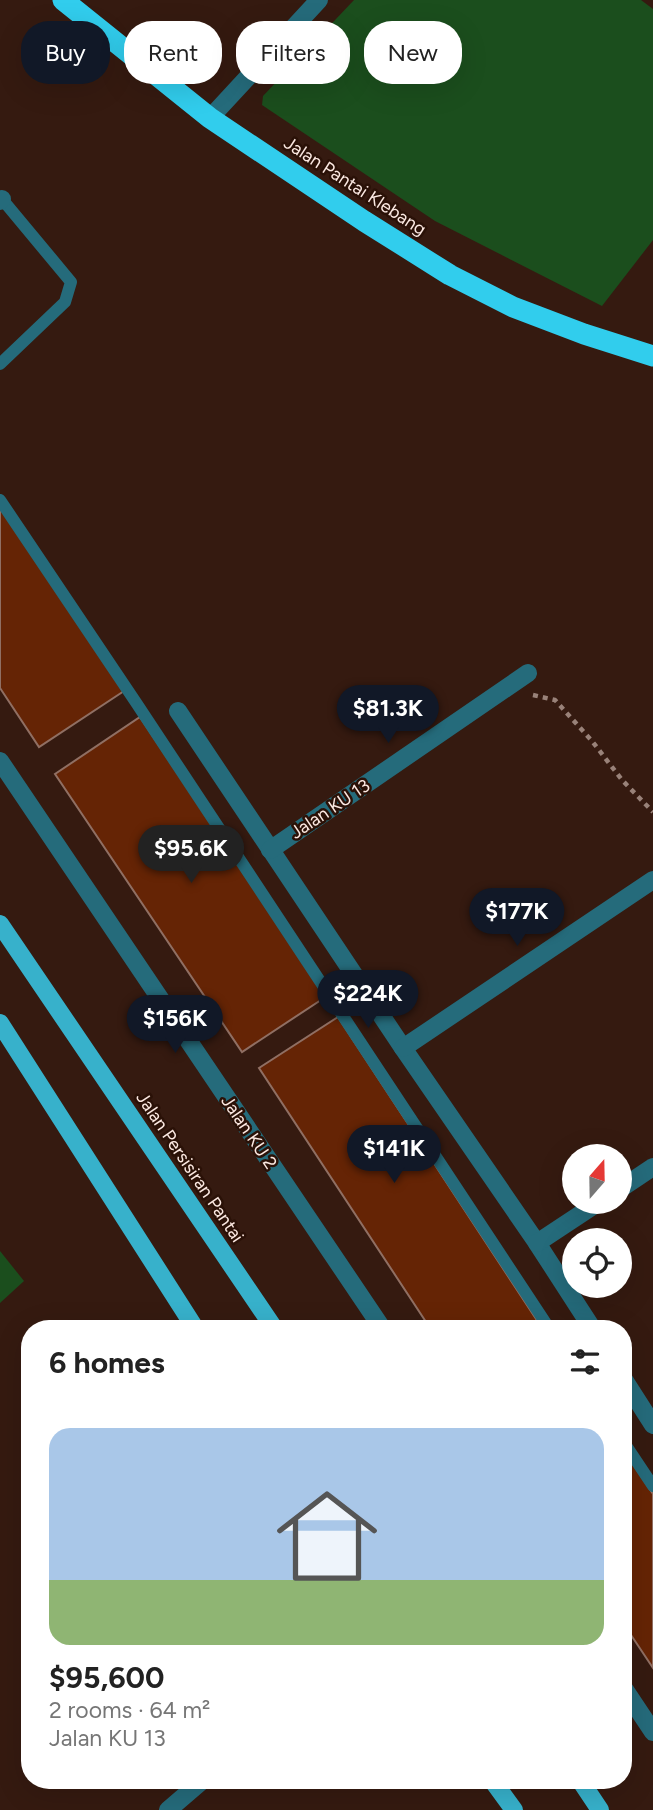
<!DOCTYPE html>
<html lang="en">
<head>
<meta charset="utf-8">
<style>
  :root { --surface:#fff; --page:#f6f6f6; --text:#222; --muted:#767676; --accent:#111827 }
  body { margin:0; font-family:Figtree,sans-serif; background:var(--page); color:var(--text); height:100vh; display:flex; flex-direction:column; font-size:26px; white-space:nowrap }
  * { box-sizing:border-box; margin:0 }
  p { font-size:23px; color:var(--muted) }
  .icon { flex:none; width:38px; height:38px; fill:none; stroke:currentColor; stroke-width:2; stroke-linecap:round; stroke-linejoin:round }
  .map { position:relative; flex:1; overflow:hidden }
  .sheet { position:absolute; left:21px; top:1320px; width:611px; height:469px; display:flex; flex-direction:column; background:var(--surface); border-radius:28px; box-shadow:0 7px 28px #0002 }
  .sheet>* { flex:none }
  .banner { position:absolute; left:21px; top:21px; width:612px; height:63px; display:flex; gap:14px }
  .needle { width:46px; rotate:20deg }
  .controls { position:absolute; left:562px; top:1144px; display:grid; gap:14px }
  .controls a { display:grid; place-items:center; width:70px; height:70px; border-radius:50%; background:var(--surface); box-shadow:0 7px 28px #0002; font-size:35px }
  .price { position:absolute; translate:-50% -60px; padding:0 16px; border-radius:24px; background:var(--accent); color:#fff; font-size:23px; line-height:46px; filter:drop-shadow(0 2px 4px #0008) }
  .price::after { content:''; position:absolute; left:50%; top:42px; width:21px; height:16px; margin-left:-10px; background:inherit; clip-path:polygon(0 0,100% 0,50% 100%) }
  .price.current { background:#222; color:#fff }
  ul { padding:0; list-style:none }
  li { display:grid; align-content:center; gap:14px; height:371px; padding:0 28px }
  li span { display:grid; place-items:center; height:217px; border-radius:21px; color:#555 }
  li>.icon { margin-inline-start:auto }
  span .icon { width:126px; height:126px; fill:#fffc; stroke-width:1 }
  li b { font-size:30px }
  h2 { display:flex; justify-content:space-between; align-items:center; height:84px; padding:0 28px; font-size:30px }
  .tag { padding:0 24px; border-radius:28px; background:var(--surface); box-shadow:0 7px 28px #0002; font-size:24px; line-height:63px }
  .tag.current { background:var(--accent); color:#fff }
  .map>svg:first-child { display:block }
</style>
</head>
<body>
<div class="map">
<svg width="653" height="1810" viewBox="0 0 653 1810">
  <rect width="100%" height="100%" fill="#351a10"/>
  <g fill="#1b4e1d">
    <path d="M354 0H641L653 9V240L602 306 435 221 262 105 263 96Z"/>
    <path d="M0 1251 24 1281 0 1303Z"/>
  </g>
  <g fill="#652405" stroke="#906f63" stroke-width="2">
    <path d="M0 505 124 691 39 747 0 688Z"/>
    <path d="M140 717 327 996 242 1052 55 774Z"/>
    <path d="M338 1017 542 1328H430L259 1068Z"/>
    <path d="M623 1449 653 1494V1668L623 1623Z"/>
  </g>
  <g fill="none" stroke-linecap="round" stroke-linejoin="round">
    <path stroke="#998279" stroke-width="4.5" stroke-dasharray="5 5" stroke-linecap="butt" d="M533 695 555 700 592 741 622 780 653 812"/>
    <g stroke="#256b7b" stroke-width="12">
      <path d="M0 364 65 302 71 282 2 199"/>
      <path d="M0 500 137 704 549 1328"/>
      <path d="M623 1441 653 1486"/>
    </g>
    <g stroke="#256b7b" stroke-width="18">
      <path d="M210 118 319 0"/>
      <path d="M0 201 2 199"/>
      <path d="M178 711 403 1048 537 1243 592 1328"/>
      <path d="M0 761 382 1328"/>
      <path d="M270 850 528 673"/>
      <path d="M403 1048 653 880"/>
      <path d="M620 1189 653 1167"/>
      <path d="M537 1243 599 1202"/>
      <path d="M623 1378 653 1425"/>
      <path d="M623 1687 653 1732"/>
      <path d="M168 1810 203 1780"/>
    </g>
    <g stroke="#37b1cb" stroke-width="18">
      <path d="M0 924 274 1328"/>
      <path d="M0 1023 195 1328"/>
      <path d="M492 1780 514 1810"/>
      <path d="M580 1780 600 1810"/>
    </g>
    <path stroke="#31cded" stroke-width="21" d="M63 0 210 118 364 221 450 275 513 307 584 334 653 356"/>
  </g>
  <g text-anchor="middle" stroke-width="5" stroke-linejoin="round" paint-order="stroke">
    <g font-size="18" fill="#fce9e2" stroke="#2a1107">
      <text transform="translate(355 186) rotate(33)" y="6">Jalan Pantai Klebang</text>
      <text transform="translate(330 809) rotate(-34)" y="6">Jalan KU 13</text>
      <text transform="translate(249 1132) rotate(56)" y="6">Jalan KU 2</text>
      <text transform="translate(190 1167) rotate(56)" y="6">Jalan Persisiran Pantai</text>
    </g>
  </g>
</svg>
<div class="controls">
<a><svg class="needle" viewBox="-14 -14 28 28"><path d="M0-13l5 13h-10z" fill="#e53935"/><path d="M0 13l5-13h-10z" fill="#767676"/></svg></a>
<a><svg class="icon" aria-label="locate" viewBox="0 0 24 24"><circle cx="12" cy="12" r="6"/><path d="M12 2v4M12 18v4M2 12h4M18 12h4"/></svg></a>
</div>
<b class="price" style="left:388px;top:745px">$81.3K</b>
<b class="price current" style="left:191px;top:885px">$95.6K</b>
<b class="price" style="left:517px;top:948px">$177K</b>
<b class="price" style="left:368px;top:1030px">$224K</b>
<b class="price" style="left:175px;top:1055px">$156K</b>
<b class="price" style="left:394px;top:1185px">$141K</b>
<div class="banner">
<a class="tag current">Buy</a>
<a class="tag">Rent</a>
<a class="tag">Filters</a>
<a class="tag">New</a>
</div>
<section class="sheet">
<h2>6 homes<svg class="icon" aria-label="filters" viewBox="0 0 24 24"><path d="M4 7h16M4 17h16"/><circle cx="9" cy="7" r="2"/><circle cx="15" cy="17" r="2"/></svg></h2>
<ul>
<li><span style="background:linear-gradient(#a9c7e8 70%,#8fb573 0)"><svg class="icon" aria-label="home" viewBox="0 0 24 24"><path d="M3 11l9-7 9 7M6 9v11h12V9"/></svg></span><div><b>$95,600</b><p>2 rooms · 64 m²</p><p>Jalan KU 13</p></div></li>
</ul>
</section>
</div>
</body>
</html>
